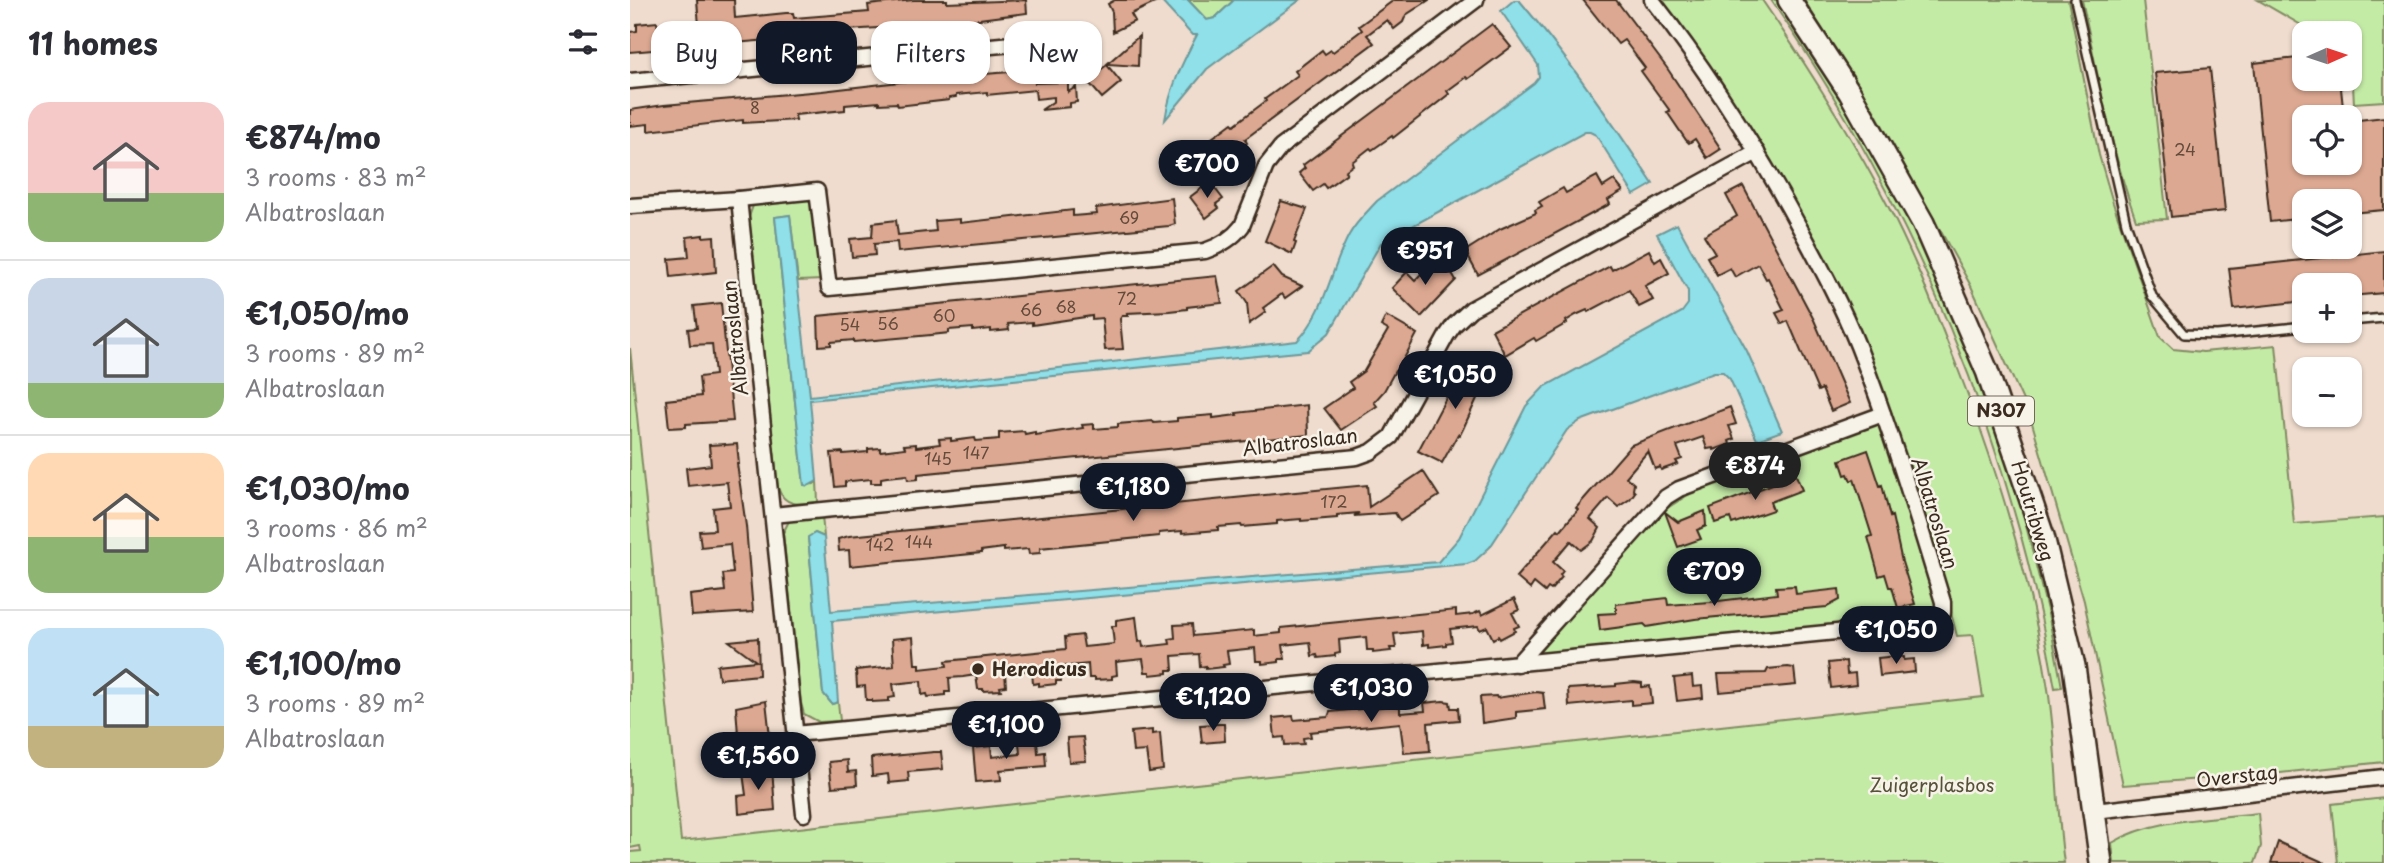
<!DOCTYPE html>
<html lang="en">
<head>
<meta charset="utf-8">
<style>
  :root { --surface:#fff; --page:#f7f7f7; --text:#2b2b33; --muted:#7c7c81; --line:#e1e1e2; --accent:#111827 }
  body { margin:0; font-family:"Playpen Sans",sans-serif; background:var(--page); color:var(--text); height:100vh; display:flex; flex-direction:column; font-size:26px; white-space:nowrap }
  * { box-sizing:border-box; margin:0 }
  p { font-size:23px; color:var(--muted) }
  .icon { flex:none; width:38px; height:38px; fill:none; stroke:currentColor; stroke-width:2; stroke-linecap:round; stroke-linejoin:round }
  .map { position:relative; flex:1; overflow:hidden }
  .drawer { display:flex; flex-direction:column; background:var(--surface); width:630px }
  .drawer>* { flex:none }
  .hud { position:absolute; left:21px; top:21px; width:665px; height:63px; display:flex; gap:14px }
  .needle { width:46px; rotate:87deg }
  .fabs { position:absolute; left:1662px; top:21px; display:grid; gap:14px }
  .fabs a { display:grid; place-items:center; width:70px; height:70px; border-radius:14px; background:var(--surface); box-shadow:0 2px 5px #0004; font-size:35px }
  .price { position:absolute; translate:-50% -60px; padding:0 16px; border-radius:24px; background:var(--accent); color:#fff; font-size:23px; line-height:46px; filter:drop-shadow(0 2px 4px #0008) }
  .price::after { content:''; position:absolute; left:50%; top:42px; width:21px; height:16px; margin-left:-10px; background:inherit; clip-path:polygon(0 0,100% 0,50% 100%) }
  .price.on { background:#222; color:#fff }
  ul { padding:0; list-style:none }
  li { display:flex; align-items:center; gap:21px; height:175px; padding:0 28px }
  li+li { border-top:2px solid var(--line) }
  li span { display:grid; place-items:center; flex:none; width:196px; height:140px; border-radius:21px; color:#555 }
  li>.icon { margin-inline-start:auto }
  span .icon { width:84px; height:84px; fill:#fffc; stroke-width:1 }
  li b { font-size:30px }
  h2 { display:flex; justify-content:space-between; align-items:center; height:84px; padding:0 28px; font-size:30px }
  .tag { padding:0 24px; border-radius:21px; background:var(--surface); box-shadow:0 2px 5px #0004; font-size:24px; line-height:63px }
  .tag.on { background:var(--accent); color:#fff }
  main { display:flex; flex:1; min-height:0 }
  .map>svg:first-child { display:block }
</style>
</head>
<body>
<main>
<section class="drawer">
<h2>11 homes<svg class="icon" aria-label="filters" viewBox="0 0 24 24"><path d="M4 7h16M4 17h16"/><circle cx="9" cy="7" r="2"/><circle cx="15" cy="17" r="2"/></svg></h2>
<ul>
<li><span style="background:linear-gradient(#f6c9c9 65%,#8fb573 0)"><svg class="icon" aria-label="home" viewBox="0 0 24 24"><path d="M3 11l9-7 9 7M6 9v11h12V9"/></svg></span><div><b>€874/mo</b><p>3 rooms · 83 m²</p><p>Albatroslaan</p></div></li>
<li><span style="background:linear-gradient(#c9d6e8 75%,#8fb573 0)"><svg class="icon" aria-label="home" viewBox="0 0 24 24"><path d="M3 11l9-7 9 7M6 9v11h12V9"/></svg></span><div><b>€1,050/mo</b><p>3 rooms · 89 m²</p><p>Albatroslaan</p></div></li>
<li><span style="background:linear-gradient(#ffd9b3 60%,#8fb573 0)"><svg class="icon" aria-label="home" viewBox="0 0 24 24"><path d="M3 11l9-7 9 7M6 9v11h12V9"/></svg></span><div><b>€1,030/mo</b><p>3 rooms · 86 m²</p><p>Albatroslaan</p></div></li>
<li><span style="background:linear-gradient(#bfe0f5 70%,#c2b280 0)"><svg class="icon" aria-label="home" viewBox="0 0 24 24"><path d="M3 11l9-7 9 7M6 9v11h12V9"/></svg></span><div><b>€1,100/mo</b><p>3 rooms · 89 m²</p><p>Albatroslaan</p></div></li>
</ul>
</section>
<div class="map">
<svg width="1754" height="863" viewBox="0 0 1754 863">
  <rect width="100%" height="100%" fill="#efdcce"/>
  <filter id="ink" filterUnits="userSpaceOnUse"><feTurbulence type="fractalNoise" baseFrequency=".0143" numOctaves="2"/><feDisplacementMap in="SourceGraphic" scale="14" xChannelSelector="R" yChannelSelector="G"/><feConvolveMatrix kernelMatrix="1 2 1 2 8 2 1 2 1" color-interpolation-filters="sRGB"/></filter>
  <g filter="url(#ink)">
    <g fill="#c4eba6" stroke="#808a62" stroke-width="2">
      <path d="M558 0H604L585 18 577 20Z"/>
      <path d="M1027 0H1132C1178 67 1222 136 1259 208 1282 252 1300 298 1318 344 1363 455 1400 570 1418 689 1427 747 1426 806 1434 863H0V852L11 851 10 846 0 848V348L51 841 1353 697 1343 635 1327 636 1299 530 1267 434 1213 304Z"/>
      <path d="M1141 0H1148L1206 86 1288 235 1341 359 1385 481 1419 618 1432 687 1425 688C1381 440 1284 207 1141 0Z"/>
      <path d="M1174 0H1438L1469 155 1483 203 1530 337 1543 349 1573 352 1646 345 1664 524 1754 517V762L1650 773 1493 785 1454 601 1400 416 1341 286 1245 112Z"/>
      <path d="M1452 0H1513L1537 219 1506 220C1480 149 1468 74 1452 0Z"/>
      <path d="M1628 0H1754V101L1724 103 1720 33H1685Z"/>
      <path d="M174 197 181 202 186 212 193 280 168 281 160 215 145 217 174 485 184 484 187 481 188 502C171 504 155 508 148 488L119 217 124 203Z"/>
      <path d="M1250 421 1301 577 1308 612 1297 616 907 655 1028 514 1061 493Z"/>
      <path d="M192 516 194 537 185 533 178 538 193 693 202 704 208 702 210 721 189 722 174 714 171 703 153 533 159 521Z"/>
      <path d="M1754 798V863H1708L1702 804Z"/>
      <path d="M1628 813 1631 846 1625 863H1484L1482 843C1525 818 1579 819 1628 813Z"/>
    </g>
    <g fill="#8fe0e9" stroke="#6d9798" stroke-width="2">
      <path d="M530 0H558L577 20 585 18 604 0H670L577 69 535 120C540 88 552 63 567 35H562Z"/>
      <path d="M884 0H889C938 58 981 120 1023 184L1004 195 966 135 960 132H955L751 243 699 333 678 351 180 400 187 481 178 486 174 485 145 217 160 215 180 396 667 341C696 312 700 270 719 235 726 222 737 212 747 201L904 83 909 77 908 65 871 11Z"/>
      <path d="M1047 224 1117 351 1152 431 1127 440 1100 379 1093 372H1084L950 421 937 430 860 547 845 561 837 564 202 621 208 702 202 704 193 693 178 537 185 533 194 537 201 611 808 562 829 538 896 406 914 387 1052 312 1058 304V291L1027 234Z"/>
    </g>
    <g fill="#dca891" stroke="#3b2a1e" stroke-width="2">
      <path d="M67 0H104L105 18 156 13H163L164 18 239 12 238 5 283 0H317V3L396 0 397 13 310 24 217 30 188 33 187 36 0 52V32L7 31V24L27 22 29 35 52 33V28L69 26Z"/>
      <path d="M485 0H531L501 14 505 21 483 32 482 12 478 4Z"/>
      <path d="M764 0H799L776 15 773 22 764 29 757 20 737 35 744 43 615 139 617 143 600 158 605 165 599 169 602 173 588 183 575 165 589 155 578 141 602 123 604 125 636 101 635 99 668 75 665 71 692 50 695 54 701 50 703 52 732 30 729 26Z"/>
      <path d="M953 0H986L1037 68 1091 149 1077 158 1065 139 1059 143 1056 140 1037 112 1040 111 1011 71 1015 68 994 40 988 44Z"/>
      <path d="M862 24 881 47 838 79 836 77 817 91 819 94 763 138 762 136 742 150 740 148 722 162 723 165 715 171 717 173 696 188 693 184 683 191 669 173 675 168 673 165Z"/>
      <path d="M509 36 508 66 477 64Z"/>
      <path d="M1675 57V79H1710L1714 117H1675V163H1720V121L1754 117V210L1720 213V201H1675V218L1640 222 1624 63Z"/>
      <path d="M477 65 491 82 472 98 459 83V78Z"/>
      <path d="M1580 68 1595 211 1541 217 1525 73Z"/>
      <path d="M404 70 405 83 438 82V92L446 87 447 102 440 103V107L411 110 424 101V97L406 99 405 90 357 95V92L326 95V97L319 98V100L268 106 267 103 249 104V102L215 105V110L165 115 166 120 113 123V120L18 131V124L0 126V110L34 105 192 91 304 78Z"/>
      <path d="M967 176 973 187 984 180 993 191 978 200 980 204 848 275 835 251 870 229 906 213 905 210 912 206 909 202 933 188 936 193Z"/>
      <path d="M580 182 593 199 586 204 589 208 576 218 560 197Z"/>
      <path d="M1113 186 1184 320 1220 403 1201 411 1192 389 1188 391 1158 321 1152 324 1146 313 1154 310 1138 278 1136 279 1128 264 1105 277 1100 268 1087 275 1077 257 1085 253 1074 235 1107 216 1096 195Z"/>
      <path d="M542 198 545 224 539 226 268 252 267 242 244 244 245 255 222 257 220 239 242 237 243 223 266 220 268 235 306 231 305 221 330 219V223L443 210V216L467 214 466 208Z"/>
      <path d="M651 201 677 209 664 242 666 243 662 254 635 241Z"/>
      <path d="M73 235V237L84 236 86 272 41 277 39 259 59 257 57 237Z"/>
      <path d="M1019 250 1025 262 1031 258 1039 273 1015 286 1023 300 1009 307 999 290 958 312 957 310 946 315 936 321 937 323 906 341 904 338 875 355 862 330 980 266 982 270Z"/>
      <path d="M1754 251V293L1720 296V285H1675V301L1604 309 1599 268Z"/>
      <path d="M806 259 808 263 814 259 826 280 791 317 762 288 777 272 785 280Z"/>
      <path d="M643 266 652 277 672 286 655 298 652 294 633 308 636 312 619 324 617 303 609 291Z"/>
      <path d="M587 276 592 303 557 307V309L539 311 497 313 498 316H492L490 319 493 349 475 350 472 318 462 319V316L402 325V322L378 324 379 330 361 332V329L343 331V328L319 330V333L301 335 224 342V340L201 342V345L189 346 188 316Z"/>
      <path d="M91 303 103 421 56 424V427L39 428 36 400 71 396 69 377 85 375 82 344 60 345 58 329 67 328 64 306Z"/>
      <path d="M756 316 787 334 767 372 765 371 754 391 744 402 747 406 711 430 694 408 723 388 719 382 734 371 758 330 751 326Z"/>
      <path d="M837 358 863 372 858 382 855 381 833 429 830 435 828 434 812 463 788 451Z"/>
      <path d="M677 405 678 435 288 474V479L278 480 277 475 257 477 251 478V483H241V479L221 481 215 482V486L205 487 201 453 213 452V454L238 452V449L250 448V451L275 448 274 445 286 444V447L310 444 309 439 321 438V441L345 438 346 441 358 440 369 439V433L394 431 395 434 405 432V435L453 428 452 425 464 424V429L488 427V424L523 421 524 423 535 422 547 421V418L583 415V418L607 415 606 413Z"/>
      <path d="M1100 407 1106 424 1099 426 1104 439 1099 441 1100 444 1084 450 1083 448 1077 449 1073 437 1047 446 1052 459 1046 461 1048 464 1031 470 1030 467 1025 469 1018 451 996 477 1004 484 1003 490 1005 492 1000 499 988 507 978 498 960 519 970 528 963 541 951 550 941 541 923 562 933 571 930 575 932 577 921 590 918 588 915 592 904 583 900 589 886 577 928 529 930 531 939 520 948 510 946 508 1001 445Z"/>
      <path d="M95 444V445L107 444 109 464H107L116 526 123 612 62 616 60 595 95 591 93 574 103 573 100 544 71 547 69 531 85 530 83 508 100 506 97 482 58 486 56 468 81 465 79 445Z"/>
      <path d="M1238 450 1250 486 1252 485 1260 517 1262 516 1272 562 1285 604 1268 608 1262 587H1259L1255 574 1249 576 1238 537 1242 536 1224 479 1221 481 1218 474 1215 475 1210 460Z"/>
      <path d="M793 471 809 496 770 521 765 513 724 516 729 513 707 515V518L671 521V519L647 521V524L612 527 611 525 600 526 588 527V530L552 533V531L540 532 529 533V536L410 548V553L399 554 398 549 374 551V548L351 551V553L220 566 219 550 209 551 208 539 219 536 737 485 739 507Z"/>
      <path d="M1166 475 1172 490 1140 502 1143 510 1102 524 1100 518 1085 523 1080 508Z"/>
      <path d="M1075 511 1076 526 1067 530 1071 539 1048 547 1035 512 1048 522Z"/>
      <path d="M1165 586 1166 594 1209 589 1210 600 1197 607 1065 619 1017 627 1014 624 970 630 968 614 986 613V604L1037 598 1038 605 1080 602 1147 594 1146 587Z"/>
      <path d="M884 599 889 610 882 613 889 626 884 628 885 631 870 639 868 636 863 639 857 627 850 630 848 626 820 629 822 642 816 643V645L799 647V644L793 645 792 631 764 634 766 648H760L761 651 743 653V650H737L736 637 709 640 710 653 705 654V656L688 658 687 655 682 656 680 642 653 645 655 659H649V662L632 664V661H626L625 648 597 651 599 664 593 665 594 667 576 669V666L570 667 569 654 555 655 542 656 543 670H538V673L520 675V672H515L513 659 486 662 487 675 482 676V679L465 680V678H459L458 664 430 667 431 681H426V684L409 686V683L403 684 402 670 375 673 376 686 370 687 371 690 353 691V689H348L346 675 333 677 319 678 320 692H315V695L298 697 297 694 292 695 291 681 263 684 265 697 259 698V701L242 702V700H236L235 686 227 687 226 670 264 666 262 639 283 637 285 664H290V669L317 666 316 661 436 649 435 637 452 635 454 647 484 644 482 626H486V620L506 617 509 642 512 641 513 647 540 644 539 639 545 638 544 625 562 624 563 636 624 630V636L651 633V628L826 610V616L843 614 850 611 852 615Z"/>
      <path d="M128 638 129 675 89 679 87 665 126 661 99 641Z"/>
      <path d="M1267 656 1274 657V660L1284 659 1285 672 1250 676 1248 658Z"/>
      <path d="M1216 661 1217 674 1225 673 1226 685 1201 688 1198 663Z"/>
      <path d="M1158 667 1164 668 1166 685 1090 692 1088 674 1136 673 1138 669Z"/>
      <path d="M1062 676 1063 687 1072 686 1073 698 1047 701 1044 678Z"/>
      <path d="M1004 682 1012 683V687L1020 686 1022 703 1001 705V700L939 706 938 689 986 686V684Z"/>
      <path d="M906 692 913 693 915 709 886 712V718L852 723 850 697 866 696 867 698Z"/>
      <path d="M136 701 140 737H134L135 746 109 748 106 707Z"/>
      <path d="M813 701 820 702 821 708H828L829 720 798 723 800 751 774 753 770 723 680 732 681 737 673 738 674 744 655 745 654 737 645 738 643 718 663 716 664 720 698 717 700 712 762 706 770 707V713L795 711 794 703Z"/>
      <path d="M587 724H594L595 741 572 743 570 725Z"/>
      <path d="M522 730V734L530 733 533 770 519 772 516 751 503 752 501 732Z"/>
      <path d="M453 737 456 761 439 762 437 738Z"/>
      <path d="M407 741 408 753 415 752 416 766 370 770 371 780 346 782 343 748 361 746 362 757 390 754 389 743Z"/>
      <path d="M304 752H311L313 769 278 772 279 781 259 783 258 774 242 776 241 758Z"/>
      <path d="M217 760 218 772 226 771 227 785 202 787 199 762Z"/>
      <path d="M142 767 145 810 109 814 108 796 116 795 113 773Z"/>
      <path d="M1648 842 1695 863H1641Z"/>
    </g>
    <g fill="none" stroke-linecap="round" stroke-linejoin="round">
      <defs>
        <g id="service">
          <path d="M1445 0 1496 223 1522 296 1554 334 1587 335 1675 326"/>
          <path d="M1720 321 1754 318"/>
        </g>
        <g id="minor">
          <path d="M0 81 444 38"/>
          <path d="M109 199 187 191 199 288 575 251C590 246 602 239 612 226L636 166 651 147 846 0"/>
          <path d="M0 206 109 199 174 814"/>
          <path d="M143 515 727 457 741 452 761 437 817 335 824 325 841 309 1127 152"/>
          <path d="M887 664 1036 497 1049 489 1253 414"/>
          <path d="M165 734 1298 623 1307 620 1313 613V602C1287 516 1261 430 1228 346 1212 306 1192 269 1172 232 1128 150 1079 73 1022 0"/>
          <path d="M1465 811 1754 777"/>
        </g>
        <path id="primary" d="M1159 0 1220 93 1293 223 1357 371 1413 536 1444 666 1471 863"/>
      </defs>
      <use href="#service" stroke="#3b2a1e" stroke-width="12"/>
      <use href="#minor" stroke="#3b2a1e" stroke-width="19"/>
      <use href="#primary" stroke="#3b2a1e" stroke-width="26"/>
      <use href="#service" stroke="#f7f3e8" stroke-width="7"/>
      <use href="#minor" stroke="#f7f3e8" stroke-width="14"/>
      <use href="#primary" stroke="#f7f3e8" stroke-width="21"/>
    </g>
  </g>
  <circle fill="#3b2a1e" stroke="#f7f3e8" stroke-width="2.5" cx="348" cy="669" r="7"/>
  <g text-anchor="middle" stroke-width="5" stroke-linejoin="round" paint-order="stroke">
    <g font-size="16" fill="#634a3b">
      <text x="125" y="114">8</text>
      <text x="1555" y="156">24</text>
      <text x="499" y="224">69</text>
      <text x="497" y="305">72</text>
      <text x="436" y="313">68</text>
      <text x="401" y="316">66</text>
      <text x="314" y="322">60</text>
      <text x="258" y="330">56</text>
      <text x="220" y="331">54</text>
      <text x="346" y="459">147</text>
      <text x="308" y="465">145</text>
      <text x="704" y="508">172</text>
      <text x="289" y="548">144</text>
      <text x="250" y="551">142</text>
    </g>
    <rect fill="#f7f3e8" stroke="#73665b" stroke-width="2" x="1338" y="396.5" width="66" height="29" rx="5"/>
    <g font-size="18" font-weight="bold" fill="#3b2a1e">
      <text x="1371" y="417">N307</text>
    </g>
    <g font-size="19" fill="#3b2a1e" stroke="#f7f3e8">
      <text transform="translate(105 338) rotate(-96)" y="7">Albatroslaan</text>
      <text transform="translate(670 442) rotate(-7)" y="7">Albatroslaan</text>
      <text transform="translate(1403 511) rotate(73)" y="7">Houtribweg</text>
      <text transform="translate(1305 513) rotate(73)" y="7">Albatroslaan</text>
      <text transform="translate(1607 776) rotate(-6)" y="7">Overstag</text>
    </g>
    <g font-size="19" font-weight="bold" fill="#3b2a1e" stroke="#f7f3e8" text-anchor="start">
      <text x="362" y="676">Herodicus</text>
    </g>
    <g font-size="19" fill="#565139" stroke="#f7f3e8">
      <text x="1302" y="792">Zuigerplasbos</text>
    </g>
  </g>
</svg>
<div class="fabs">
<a><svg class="needle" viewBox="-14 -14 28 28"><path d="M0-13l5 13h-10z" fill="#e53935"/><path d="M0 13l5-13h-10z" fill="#7c7c81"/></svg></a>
<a><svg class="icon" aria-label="locate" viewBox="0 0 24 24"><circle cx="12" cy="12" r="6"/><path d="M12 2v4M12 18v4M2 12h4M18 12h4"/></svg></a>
<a><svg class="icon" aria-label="layers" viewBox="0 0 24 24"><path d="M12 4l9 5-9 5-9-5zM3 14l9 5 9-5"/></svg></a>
<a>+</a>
<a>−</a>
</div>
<b class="price" style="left:577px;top:200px">€700</b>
<b class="price" style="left:795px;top:287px">€951</b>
<b class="price" style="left:825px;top:411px">€1,050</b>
<b class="price on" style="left:1125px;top:502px">€874</b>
<b class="price" style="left:503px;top:523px">€1,180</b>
<b class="price" style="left:1084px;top:608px">€709</b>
<b class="price" style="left:1266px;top:666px">€1,050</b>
<b class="price" style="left:741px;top:724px">€1,030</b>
<b class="price" style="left:583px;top:733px">€1,120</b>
<b class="price" style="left:376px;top:761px">€1,100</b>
<b class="price" style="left:128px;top:792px">€1,560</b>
<div class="hud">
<a class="tag">Buy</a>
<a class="tag on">Rent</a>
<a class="tag">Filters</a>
<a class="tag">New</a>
</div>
</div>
</main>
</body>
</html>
